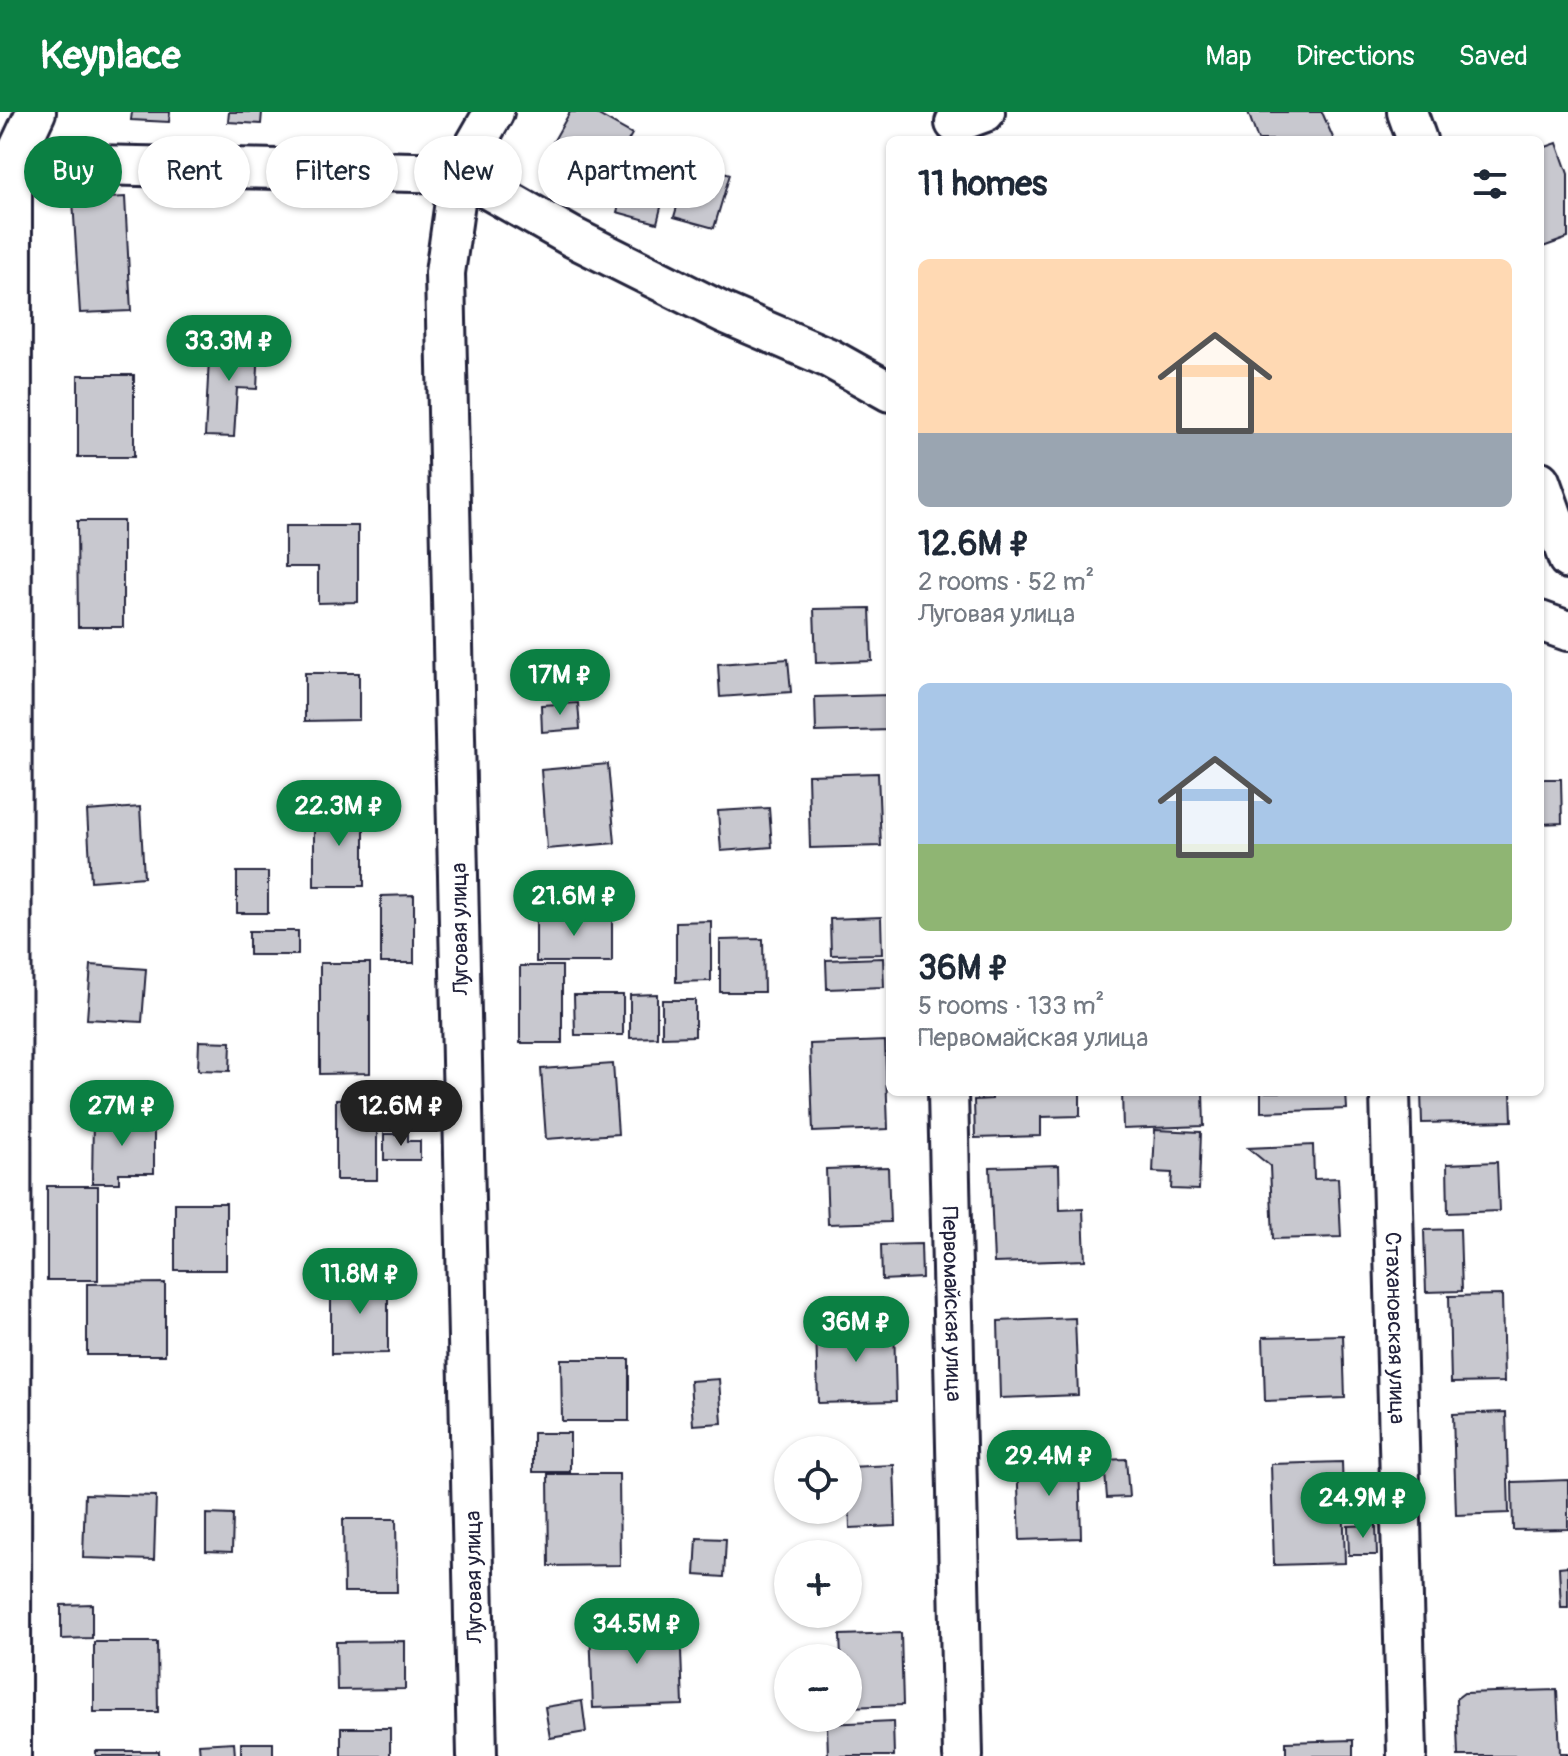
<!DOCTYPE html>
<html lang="en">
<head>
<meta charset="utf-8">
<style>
  :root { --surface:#fff; --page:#f2f2f3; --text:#1f2937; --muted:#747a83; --accent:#0b8043 }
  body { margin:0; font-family:Pangolin,sans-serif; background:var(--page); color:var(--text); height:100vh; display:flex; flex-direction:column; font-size:30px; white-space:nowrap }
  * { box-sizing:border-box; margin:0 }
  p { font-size:26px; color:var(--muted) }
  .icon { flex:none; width:44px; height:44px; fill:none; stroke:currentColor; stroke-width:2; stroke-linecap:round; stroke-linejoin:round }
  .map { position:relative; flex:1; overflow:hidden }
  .side { position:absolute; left:886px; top:24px; width:658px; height:960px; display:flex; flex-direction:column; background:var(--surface); border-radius:12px; box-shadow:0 2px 6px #0004 }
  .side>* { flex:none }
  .top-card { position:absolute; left:24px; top:24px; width:742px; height:72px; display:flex; gap:16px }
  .buttons { position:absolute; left:774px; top:1324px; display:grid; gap:16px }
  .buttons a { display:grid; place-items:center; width:88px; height:88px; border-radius:50%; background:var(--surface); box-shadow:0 2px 6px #0004; font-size:40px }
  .price { position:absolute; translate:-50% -68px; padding:0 18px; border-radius:28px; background:var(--accent); color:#fff; font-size:26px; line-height:52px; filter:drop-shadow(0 2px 4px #0008) }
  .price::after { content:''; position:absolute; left:50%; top:48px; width:24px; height:18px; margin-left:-12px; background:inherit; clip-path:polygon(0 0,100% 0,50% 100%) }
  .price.current { background:#222; color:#fff }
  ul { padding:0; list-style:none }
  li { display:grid; align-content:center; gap:16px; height:424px; padding:0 32px }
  li span { display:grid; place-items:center; height:248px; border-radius:12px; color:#555 }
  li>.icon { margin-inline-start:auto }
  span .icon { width:144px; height:144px; fill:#fffc; stroke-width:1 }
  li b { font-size:34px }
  h2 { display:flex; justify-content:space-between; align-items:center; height:96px; padding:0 32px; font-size:34px }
  .tag { padding:0 28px; border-radius:36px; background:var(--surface); box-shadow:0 2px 6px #0004; font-size:28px; line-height:72px }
  .tag.current { background:var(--accent); color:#fff }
  header { display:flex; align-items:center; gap:48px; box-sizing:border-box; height:112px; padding:0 40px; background:var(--accent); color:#fff }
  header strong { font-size:38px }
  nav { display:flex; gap:44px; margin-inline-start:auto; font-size:28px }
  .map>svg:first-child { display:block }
</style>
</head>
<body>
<header>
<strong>Keyplace</strong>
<nav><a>Map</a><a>Directions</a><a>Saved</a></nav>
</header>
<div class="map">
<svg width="1568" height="1644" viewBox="0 0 1568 1644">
  <rect width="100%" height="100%" fill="#fff"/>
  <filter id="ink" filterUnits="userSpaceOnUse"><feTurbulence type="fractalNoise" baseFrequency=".0125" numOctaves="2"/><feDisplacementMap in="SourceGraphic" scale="16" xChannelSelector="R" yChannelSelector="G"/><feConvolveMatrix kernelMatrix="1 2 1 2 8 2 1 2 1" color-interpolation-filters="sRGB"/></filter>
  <g filter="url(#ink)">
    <g fill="#c8c8cf" stroke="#22223b" stroke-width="2">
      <path d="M132 0H170L169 10 131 8Z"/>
      <path d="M229 0H262L261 12 228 10Z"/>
      <path d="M570 0H593L632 22 610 61 553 30Z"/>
      <path d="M1248 0H1322L1334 28H1258Z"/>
      <path d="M1557 31 1568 62V126L1540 136V37Z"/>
      <path d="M690 50 730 62 714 116 674 105Z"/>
      <path d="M628 61 667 72 657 111 617 100Z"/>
      <path d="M125 85 131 199 80 201 73 88Z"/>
      <path d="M210 228 259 231 257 277 237 276 234 325 205 324Z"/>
      <rect x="78" y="263" width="56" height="82"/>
      <path d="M77 409H123V515H78Z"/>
      <path d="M285 414H358V490L318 491V455H285Z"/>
      <path d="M870 496 872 549 816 551 814 497Z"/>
      <path d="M788 547 791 580 720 585 718 552Z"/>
      <path d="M305 561H359V608L305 609Z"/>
      <path d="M890 583V618L816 620 815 585Z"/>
      <path d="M578 591 580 617 542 620 541 593Z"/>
      <path d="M608 652 615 731 547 737 541 658Z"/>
      <path d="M878 661 881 734 810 736 808 663Z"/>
      <path d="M1540 667H1561L1562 711 1540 712Z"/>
      <path d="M140 695 144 765 91 769 87 699Z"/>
      <path d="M769 696 772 735 721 739 718 699Z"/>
      <rect x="314" y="699" width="50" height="75"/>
      <rect x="237" y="760" width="31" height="41"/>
      <path d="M414 783V851H381V784Z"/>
      <path d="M612 802V850H536V803Z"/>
      <path d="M881 805 882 842 831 843 830 807Z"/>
      <path d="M711 809V869L676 870V810Z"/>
      <rect x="249" y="819" width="49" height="24"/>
      <path d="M763 827 764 880H720V828Z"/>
      <path d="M883 846 884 875 827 877 826 848Z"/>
      <path d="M320 851H370V961L320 962Z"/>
      <path d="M91 853 146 857 142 910 87 907Z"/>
      <rect x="520" y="854" width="42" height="77"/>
      <path d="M657 882V925L630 926V883Z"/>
      <path d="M574 883H623V923H575Z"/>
      <path d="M662 888H695V924L662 925Z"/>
      <path d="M199 929 231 930 230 959 198 958Z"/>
      <path d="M885 929 888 1017 813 1020 810 932Z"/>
      <path d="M613 952 618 1022 546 1027 541 957Z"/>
      <path d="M992 980H1080V1004L1041 1005V1024L975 1026 974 988 992 987Z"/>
      <path d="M1122 980H1203L1204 1014 1123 1017Z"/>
      <path d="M1261 980H1346L1347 997 1261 1000Z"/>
      <path d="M1421 980H1511L1512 1009 1422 1011Z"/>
      <path d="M377 986V1068H336V987Z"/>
      <path d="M93 1007H154V1061H119V1071H92Z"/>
      <path d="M1155 1018 1201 1020 1199 1078 1171 1077 1172 1061 1153 1060Z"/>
      <path d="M384 1022H408V1029H420V1048H384Z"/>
      <path d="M1313 1033 1314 1067 1338 1066 1341 1125 1273 1127 1270 1054 1248 1036Z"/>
      <path d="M1497 1050 1499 1099 1448 1101 1447 1052Z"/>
      <path d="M1059 1053 1060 1098 1083 1097 1085 1148 994 1151 990 1055Z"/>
      <path d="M888 1055 890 1110 828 1112 826 1057Z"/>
      <rect x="47" y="1074" width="51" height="94"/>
      <rect x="175" y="1091" width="51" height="67"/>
      <path d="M1460 1117 1462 1179 1426 1180 1424 1118Z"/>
      <path d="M921 1132 922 1166 882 1168 881 1133Z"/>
      <path d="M388 1167V1241L331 1242V1168Z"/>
      <path d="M165 1171V1243H87V1172Z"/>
      <path d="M1502 1183 1504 1270 1451 1271 1449 1184Z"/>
      <path d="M1075 1206 1078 1283 1000 1286 998 1209Z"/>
      <path d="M894 1213 896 1289 818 1291 816 1215Z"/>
      <path d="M1343 1223 1345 1286 1265 1289 1263 1225Z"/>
      <path d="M561 1247H629V1309H562Z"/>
      <path d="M719 1267 722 1311 693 1313 690 1269Z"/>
      <path d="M1506 1300 1509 1401 1456 1403 1453 1302Z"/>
      <rect x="533" y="1321" width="37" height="39"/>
      <path d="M1079 1345 1081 1426 1020 1428 1017 1347Z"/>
      <path d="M1126 1347 1129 1385 1107 1386 1104 1348Z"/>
      <path d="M1342 1350 1345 1451 1274 1453 1271 1352Z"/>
      <path d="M894 1353 896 1414 850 1416 848 1355Z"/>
      <path d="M548 1362H619L620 1453 549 1454Z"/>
      <path d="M1568 1368V1417L1513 1418 1512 1370Z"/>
      <path d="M85 1382 156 1384 154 1448 83 1446Z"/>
      <path d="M206 1402 233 1403 232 1440 206 1439Z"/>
      <path d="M343 1407H396L397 1480H344Z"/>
      <path d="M1376 1413 1377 1443H1349L1348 1414Z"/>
      <path d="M697 1426 726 1427 724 1465 695 1463Z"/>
      <path d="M1568 1454V1496H1561L1559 1455Z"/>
      <path d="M92 1492V1526L61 1527V1493Z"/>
      <path d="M680 1512 683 1593 593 1596 590 1516Z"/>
      <path d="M901 1521 903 1593 848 1595V1546H841L840 1523Z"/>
      <path d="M405 1529V1577L337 1578 336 1530Z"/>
      <path d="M94 1530H157L158 1600H94Z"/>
      <path d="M1557 1578 1560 1641H1568V1644H1458L1456 1587 1464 1581Z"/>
      <path d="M582 1589 586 1620 550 1626 545 1595Z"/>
      <path d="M893 1609 894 1644H828L827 1612Z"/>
      <rect x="341" y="1616" width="49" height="28"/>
      <path d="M1353 1628V1644H1286V1630Z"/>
      <path d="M234 1630 235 1644H200L199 1632Z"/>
      <rect x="241" y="1631" width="32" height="13"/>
      <rect x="96" y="1639" width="63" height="5"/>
    </g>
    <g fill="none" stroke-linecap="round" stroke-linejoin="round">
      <defs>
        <g id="minor">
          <path d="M1407 0 1417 28"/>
          <path d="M955 11 985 0"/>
          <path d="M0 51 459 61 572 125 724 201 829 246 890 280"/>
          <path d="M1540 369 1568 447"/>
          <path d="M1540 509 1568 519"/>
          <path id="s1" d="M948 980 963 1644"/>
          <path id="s2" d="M1390 980 1407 1644"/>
          <path d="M11 1644 12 51 36 0"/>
          <path d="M477 1644 445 161 459 61 494 0"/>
        </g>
      </defs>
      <use href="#minor" stroke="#22223b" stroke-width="44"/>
      <use href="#minor" stroke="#fff" stroke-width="38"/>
    </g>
  </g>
  <g text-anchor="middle" stroke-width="7" stroke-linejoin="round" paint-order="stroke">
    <g font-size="22" fill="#22223b" stroke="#fff">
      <text transform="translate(459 817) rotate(-91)" y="8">Луговая улица</text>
      <text dy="8" stroke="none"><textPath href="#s1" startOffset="212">Первомайская улица</textPath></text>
      <text dy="8" stroke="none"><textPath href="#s2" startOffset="236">Стахановская улица</textPath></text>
      <text transform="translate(473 1465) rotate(-91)" y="8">Луговая улица</text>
    </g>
  </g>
</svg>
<div class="buttons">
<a><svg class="icon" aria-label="locate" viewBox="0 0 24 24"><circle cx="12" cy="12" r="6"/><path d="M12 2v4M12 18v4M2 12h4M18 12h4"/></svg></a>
<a>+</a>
<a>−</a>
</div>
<b class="price" style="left:229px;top:271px">33.3M ₽</b>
<b class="price" style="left:560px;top:605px">17M ₽</b>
<b class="price" style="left:339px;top:736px">22.3M ₽</b>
<b class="price" style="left:574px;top:826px">21.6M ₽</b>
<b class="price" style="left:122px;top:1036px">27M ₽</b>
<b class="price current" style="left:401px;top:1036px">12.6M ₽</b>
<b class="price" style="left:360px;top:1204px">11.8M ₽</b>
<b class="price" style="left:856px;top:1252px">36M ₽</b>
<b class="price" style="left:1049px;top:1386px">29.4M ₽</b>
<b class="price" style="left:1363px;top:1428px">24.9M ₽</b>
<b class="price" style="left:637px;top:1554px">34.5M ₽</b>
<div class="top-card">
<a class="tag current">Buy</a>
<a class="tag">Rent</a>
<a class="tag">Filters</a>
<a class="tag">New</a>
<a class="tag">Apartment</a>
</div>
<section class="side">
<h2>11 homes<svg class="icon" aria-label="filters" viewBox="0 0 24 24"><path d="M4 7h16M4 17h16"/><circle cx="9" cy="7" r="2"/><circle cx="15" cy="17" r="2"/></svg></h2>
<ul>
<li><span style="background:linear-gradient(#ffd9b3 70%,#9aa5b1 0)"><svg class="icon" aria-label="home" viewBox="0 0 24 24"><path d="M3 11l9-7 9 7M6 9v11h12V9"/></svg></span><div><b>12.6M ₽</b><p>2 rooms · 52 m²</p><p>Луговая улица</p></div></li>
<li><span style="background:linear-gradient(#a9c7e8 65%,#8fb573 0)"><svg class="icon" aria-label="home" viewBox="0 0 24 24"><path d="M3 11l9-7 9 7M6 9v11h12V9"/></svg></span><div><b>36M ₽</b><p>5 rooms · 133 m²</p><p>Первомайская улица</p></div></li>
</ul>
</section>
</div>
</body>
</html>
